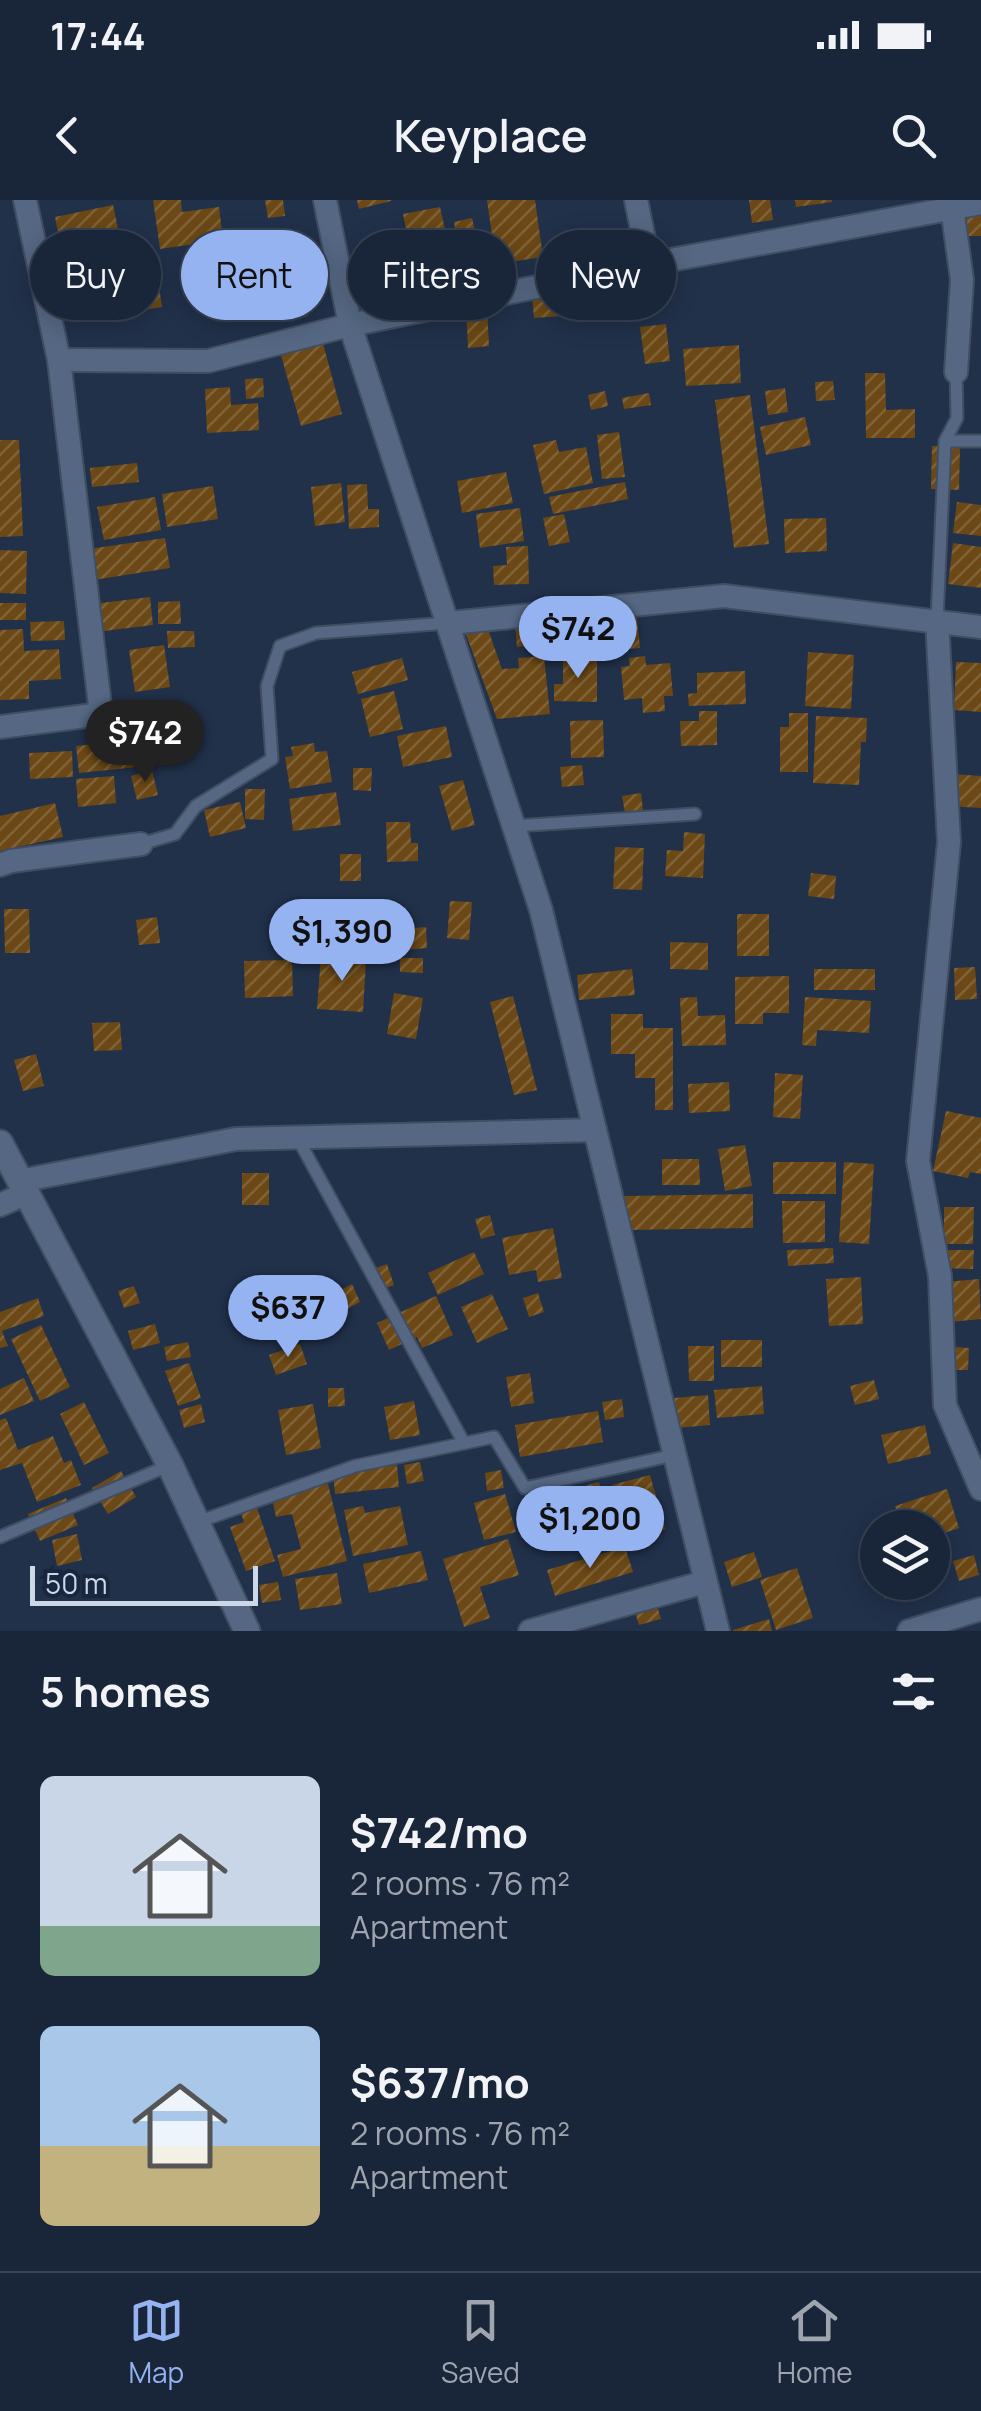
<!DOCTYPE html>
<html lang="en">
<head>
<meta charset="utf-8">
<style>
  :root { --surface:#192538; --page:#222d40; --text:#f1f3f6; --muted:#9fa5ae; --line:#374253; --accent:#95b2f1 }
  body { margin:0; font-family:Manrope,sans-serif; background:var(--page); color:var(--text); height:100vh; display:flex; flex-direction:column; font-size:38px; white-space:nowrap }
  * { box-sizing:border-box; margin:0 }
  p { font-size:32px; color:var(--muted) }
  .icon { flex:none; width:55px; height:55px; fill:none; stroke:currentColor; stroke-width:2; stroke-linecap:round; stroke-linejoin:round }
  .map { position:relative; height:1431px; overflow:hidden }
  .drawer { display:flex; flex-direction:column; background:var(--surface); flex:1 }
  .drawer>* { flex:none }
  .banner { position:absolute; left:30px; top:30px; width:922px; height:90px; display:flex; gap:20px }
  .controls { position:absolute; left:860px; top:1310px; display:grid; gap:20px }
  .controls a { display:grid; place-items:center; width:90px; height:90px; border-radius:50%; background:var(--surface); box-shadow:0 5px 25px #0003,0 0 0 2px var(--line); font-size:50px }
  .scale { position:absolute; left:30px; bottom:25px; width:228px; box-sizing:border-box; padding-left:10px; border:5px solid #ccd7e7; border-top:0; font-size:28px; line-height:35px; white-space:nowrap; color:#ccd7e7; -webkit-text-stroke:8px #18273f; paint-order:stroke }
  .price { position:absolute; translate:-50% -85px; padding:0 22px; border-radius:35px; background:var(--accent); color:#111; font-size:32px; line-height:65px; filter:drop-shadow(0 2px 5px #0008) }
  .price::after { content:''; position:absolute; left:50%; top:60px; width:30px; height:22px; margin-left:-15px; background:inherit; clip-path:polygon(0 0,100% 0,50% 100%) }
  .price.active { background:#222; color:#fff }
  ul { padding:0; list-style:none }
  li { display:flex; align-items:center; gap:30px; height:250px; padding:0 40px }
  li span { display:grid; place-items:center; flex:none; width:280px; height:200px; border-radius:15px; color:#555 }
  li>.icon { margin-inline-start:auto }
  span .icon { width:120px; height:120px; fill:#fffc; stroke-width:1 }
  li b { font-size:42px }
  h2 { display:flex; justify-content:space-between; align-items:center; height:120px; padding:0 40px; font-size:42px }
  .pill { padding:0 35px; border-radius:45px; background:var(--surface); box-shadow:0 5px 25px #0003,0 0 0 2px var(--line); font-size:35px; line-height:90px }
  .pill.active { background:var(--accent); color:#111 }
  .status { display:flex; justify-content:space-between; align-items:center; height:70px; padding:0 50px; background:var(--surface); direction:ltr }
  .status svg { height:28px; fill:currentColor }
  header { display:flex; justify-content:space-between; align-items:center; height:130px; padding:0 40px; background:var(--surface); font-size:45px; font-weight:600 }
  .tabs { display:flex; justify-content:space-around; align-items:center; height:140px; border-top:2px solid var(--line); background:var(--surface); font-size:28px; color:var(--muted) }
  .tabs a { display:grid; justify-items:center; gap:5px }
  .tabs .active { color:var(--accent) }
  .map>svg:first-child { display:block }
</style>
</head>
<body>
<div class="status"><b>17:44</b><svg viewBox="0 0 49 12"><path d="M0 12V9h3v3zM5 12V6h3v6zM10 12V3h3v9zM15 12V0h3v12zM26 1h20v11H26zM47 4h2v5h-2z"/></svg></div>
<header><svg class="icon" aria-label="back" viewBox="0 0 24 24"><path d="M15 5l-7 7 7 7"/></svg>Keyplace<svg class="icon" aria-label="search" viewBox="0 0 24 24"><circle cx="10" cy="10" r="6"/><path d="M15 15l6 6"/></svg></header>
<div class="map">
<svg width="981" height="1431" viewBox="0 0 981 1431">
  <defs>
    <pattern id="building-hatch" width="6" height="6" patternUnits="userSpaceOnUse" patternTransform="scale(2.5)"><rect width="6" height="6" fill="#6b4815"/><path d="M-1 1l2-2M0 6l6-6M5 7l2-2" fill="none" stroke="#7f6237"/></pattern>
  </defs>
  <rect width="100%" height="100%" fill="#21314a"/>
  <g fill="url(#building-hatch)">
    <path d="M153 0H181L182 12 219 7 223 40 160 49Z"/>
    <path d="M265 0H283L285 16 268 18Z"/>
    <path d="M357 0H391V1L359 9Z"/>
    <path d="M487 0H535L543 57 496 64Z"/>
    <path d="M749 0H770L773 20 752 23Z"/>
    <path d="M795 0H832V2L796 7Z"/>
    <path d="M981 4V36H961L960 5Z"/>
    <path d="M113 5 123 52 64 64 55 17Z"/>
    <path d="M440 7 451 56 413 64 403 14Z"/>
    <path d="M472 18 475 31 456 35 454 22Z"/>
    <path d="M268 37 282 86 246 97 230 49Z"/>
    <path d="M155 58 162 107 123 113 116 64Z"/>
    <path d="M85 68 91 87 57 97 51 78Z"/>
    <path d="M422 68 425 84 409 87 406 71Z"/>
    <path d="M586 93 588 114 534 118 532 97Z"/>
    <path d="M306 99 308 116 289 119 286 101Z"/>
    <path d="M487 106 489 146 468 148 466 107Z"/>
    <path d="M666 124 670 161 645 164 640 127Z"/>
    <path d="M322 140 342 214 301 226 280 152Z"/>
    <path d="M739 145 741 183 686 186 683 149Z"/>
    <path d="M865 173H885L886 210 915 209V238H866Z"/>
    <path d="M263 178 264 197 246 199 245 179Z"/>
    <path d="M833 181 835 200 816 201 815 182Z"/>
    <path d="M230 187 231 205 258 203 259 230 207 233 205 189Z"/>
    <path d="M785 188 788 212 768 215 765 191Z"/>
    <path d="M605 191 608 206 591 210 588 195Z"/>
    <path d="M649 193 651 205 624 209 622 198Z"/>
    <path d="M750 195 769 344 734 348 715 200Z"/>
    <path d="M805 217 811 245 766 255 760 227Z"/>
    <path d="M619 232 625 277 602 279 597 235Z"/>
    <path d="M0 240H19L23 336 0 337Z"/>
    <path d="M556 240 559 252 586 247 593 283 544 294 533 245Z"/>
    <path d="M932 246H960L959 290 931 289Z"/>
    <path d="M137 263 139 282 92 287 90 268Z"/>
    <path d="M506 272 513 303 462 313 457 281Z"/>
    <path d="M625 282 628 299 553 314 549 297Z"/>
    <path d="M341 283 345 322 315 326 311 287Z"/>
    <path d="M367 284 368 309H379V327L349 329 347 285Z"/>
    <path d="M213 286 218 319 167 327 162 294Z"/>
    <path d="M155 297 161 330 104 340 97 307Z"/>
    <path d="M957 302 981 305V336L953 333Z"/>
    <path d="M520 308 524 341 480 348 476 314Z"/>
    <path d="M564 314 570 342 549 346 543 318Z"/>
    <path d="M826 318 827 351 785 353 784 319Z"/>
    <path d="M165 338 170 368 87 381 82 350Z"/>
    <path d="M953 343 981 347V388L948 384Z"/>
    <path d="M528 346 529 384 494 385 493 366 507 365 506 347Z"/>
    <path d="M0 350 27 351 26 394 0 393Z"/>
    <path d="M150 397 153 425 96 432 93 404Z"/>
    <path d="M180 401 181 424H158V402Z"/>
    <rect x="0" y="403" width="26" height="17"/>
    <path d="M636 408 640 448 617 450 613 410Z"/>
    <path d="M64 421 65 440 31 441 30 422Z"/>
    <path d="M485 421 502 469 519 468 518 458 544 456 550 514 497 519 464 429Z"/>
    <path d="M546 421 548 444 517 447 515 424Z"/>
    <path d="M23 429 24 451 59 449 61 479 29 481V499L0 500V430Z"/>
    <path d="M167 431H194L195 447 168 448Z"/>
    <path d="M164 445 170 487 135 492 129 450Z"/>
    <path d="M808 452 854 455 851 509 805 506Z"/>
    <path d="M645 456 646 465 670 463 673 496H664L665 511 643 513 642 498 624 500 621 467 630 466 629 458Z"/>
    <path d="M402 458 408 480 358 494 352 472Z"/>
    <path d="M563 459H597V502L554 501V484H563Z"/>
    <path d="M956 462 981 463V512L954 510Z"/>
    <path d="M745 471 746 504 689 506 688 494 697 493V473Z"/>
    <path d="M394 491 403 529 370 537 361 499Z"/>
    <path d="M699 511H717V545L681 546 680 521H699Z"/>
    <path d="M789 513H808V572H780V527H789Z"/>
    <path d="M816 516 867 518 866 542H861L859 585 813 583Z"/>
    <path d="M603 520 604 557 571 558 570 521Z"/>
    <path d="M446 526 452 557 403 567 397 536Z"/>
    <path d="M135 540 138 567 79 573 76 546Z"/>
    <path d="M314 543 315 552 327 551 332 582 290 589 285 557 293 556 291 547Z"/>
    <path d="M72 551 73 577 30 579 29 553Z"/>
    <path d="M582 565 584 585 562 587 560 567Z"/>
    <path d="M353 568H372L371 591 353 590Z"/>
    <path d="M152 570 158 595 137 600 131 576Z"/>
    <path d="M951 574 981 576V608L949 606Z"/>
    <path d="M114 576 116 603 78 607 76 579Z"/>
    <path d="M463 580 475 625 452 631 439 586Z"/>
    <path d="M245 589H265L264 620 245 619Z"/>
    <path d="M336 592 341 625 293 631 289 599Z"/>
    <path d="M641 593 643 611 625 613 622 596Z"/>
    <path d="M240 602 246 628 210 637 204 610Z"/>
    <path d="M55 603 63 637 0 651V616Z"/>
    <path d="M386 622H410L411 643H418V661L387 662Z"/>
    <path d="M684 632 705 634 703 678 665 676 667 650 683 651Z"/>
    <path d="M615 647 644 648 642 690 613 689Z"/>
    <rect x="340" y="654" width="21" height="27"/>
    <path d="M811 673 836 676 834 699 808 696Z"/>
    <path d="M450 701 472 702 469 740 447 738Z"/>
    <path d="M4 709H29L30 753H5Z"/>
    <rect x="737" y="714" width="32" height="42"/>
    <path d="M157 717 160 743 139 745 136 720Z"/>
    <path d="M426 727 427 748 393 751 391 730Z"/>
    <path d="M670 742 708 743V770L670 769Z"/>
    <path d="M321 755 366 759 363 812 317 809Z"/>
    <path d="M400 758H423V773L400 772Z"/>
    <path d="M292 760 293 796 245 798 244 761Z"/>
    <path d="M975 767 977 799 955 800 954 768Z"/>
    <path d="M632 769 635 795 579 800 577 775Z"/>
    <rect x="814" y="769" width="61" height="21"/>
    <path d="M789 776V813H763V824H735V777Z"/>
    <path d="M394 793 423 798 416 839 387 834Z"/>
    <path d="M513 796 537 890 514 895 490 802Z"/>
    <path d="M697 797 698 816 725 815 726 845 682 846 680 798Z"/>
    <path d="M805 797 871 801 869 833 817 830 816 846 802 845Z"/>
    <path d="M611 814H643V828H673V910H655V878H635V854H611Z"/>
    <path d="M120 822 122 850 94 851 92 823Z"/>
    <path d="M36 854 44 886 23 891 14 860Z"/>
    <path d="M775 873 803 875 800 919 773 917Z"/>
    <path d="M729 882 730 911 689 913 688 884Z"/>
    <path d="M946 911 981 918V974L970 972 968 978 933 971Z"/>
    <path d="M745 945 752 986 725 991 718 949Z"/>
    <path d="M662 959H699L700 985H662Z"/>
    <rect x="773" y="962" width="63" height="32"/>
    <path d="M844 962 874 964 869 1044 839 1042Z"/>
    <rect x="242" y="973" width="27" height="32"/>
    <path d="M753 994V1028L626 1030 625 996Z"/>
    <path d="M782 1001H825V1042L783 1043Z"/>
    <path d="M944 1007H974L973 1044H944Z"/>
    <path d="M490 1015 495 1035 481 1039 475 1019Z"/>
    <path d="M553 1028 562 1078 538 1082 536 1070 509 1075 502 1038Z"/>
    <path d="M833 1048 834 1063 788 1066 787 1050Z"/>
    <path d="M936 1050H974L973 1069 936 1068Z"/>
    <path d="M474 1052 484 1074 438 1095 428 1073Z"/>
    <path d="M387 1064 394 1085 376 1092 368 1071Z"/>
    <path d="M861 1077 863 1124 829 1126 826 1079Z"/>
    <path d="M979 1079 981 1119 950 1122 946 1082Z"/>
    <path d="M352 1084 360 1102 334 1116 325 1099Z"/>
    <path d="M134 1086 140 1103 124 1108 118 1091Z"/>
    <path d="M538 1093 544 1112 529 1117 523 1098Z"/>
    <path d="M492 1094 508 1129 477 1143 461 1107Z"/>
    <path d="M436 1096 453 1135 422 1148 417 1137 389 1150 377 1123Z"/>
    <path d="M38 1098 44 1116 2 1131 8 1146 0 1148V1112Z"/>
    <path d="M155 1124 160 1143 133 1150 128 1131Z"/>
    <path d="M41 1125 70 1187 40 1201 11 1139Z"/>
    <rect x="721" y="1140" width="41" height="27"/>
    <path d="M188 1142 191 1157 167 1161 164 1147Z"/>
    <path d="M300 1144 307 1164 276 1175 269 1155Z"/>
    <path d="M688 1146H714V1181H689Z"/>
    <path d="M955 1147 969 1148 968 1170H955Z"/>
    <path d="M189 1163 201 1198 178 1206 165 1171Z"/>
    <path d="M530 1173 534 1203 511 1207 506 1177Z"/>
    <path d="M24 1178 34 1201 0 1215V1189Z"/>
    <path d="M874 1180 879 1199 855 1205 850 1186Z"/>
    <path d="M762 1186 764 1214 717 1218 714 1190Z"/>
    <path d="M328 1188H344L345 1206 328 1207Z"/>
    <path d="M708 1195 710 1225 676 1228 674 1198Z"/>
    <path d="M622 1199 624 1217 605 1220 602 1202Z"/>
    <path d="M414 1201 420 1235 390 1240 384 1207Z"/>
    <path d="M84 1202 109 1253 84 1265 60 1214Z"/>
    <path d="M201 1204 205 1222 184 1228 179 1210Z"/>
    <path d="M313 1204 321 1248 286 1255 278 1210Z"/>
    <path d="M598 1211 603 1242 520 1257 515 1225Z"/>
    <path d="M6 1218 18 1250 53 1236 64 1263 71 1260 81 1285 37 1302 22 1263 0 1270V1220Z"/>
    <path d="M925 1225 931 1254 888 1264 881 1235Z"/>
    <path d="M420 1262 424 1281 407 1284 404 1265Z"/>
    <path d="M397 1265 399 1287 335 1294 333 1272Z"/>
    <path d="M501 1270 504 1288 487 1291 485 1273Z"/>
    <path d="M121 1271 136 1297 108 1314 92 1288Z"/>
    <path d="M650 1275 665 1329 647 1334 643 1321 636 1323 633 1314 621 1317 612 1285Z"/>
    <path d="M599 1282 613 1331 581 1340 579 1333 570 1335 564 1314 573 1312 567 1291Z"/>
    <path d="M328 1284 347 1361 283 1377 277 1355 301 1349 292 1314 276 1317 272 1298Z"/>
    <path d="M947 1289 959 1328 932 1337V1328H902L895 1306Z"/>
    <path d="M505 1294 516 1332 484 1340 474 1303Z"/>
    <path d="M66 1298 78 1325 40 1341 28 1314Z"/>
    <path d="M254 1299 275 1361 246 1371 230 1327 244 1322 238 1305Z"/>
    <path d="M363 1306 365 1313 400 1306 408 1345 353 1356 344 1310Z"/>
    <path d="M892 1315 896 1328H878L877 1340 871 1322Z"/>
    <path d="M77 1334 82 1360 57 1366 52 1340Z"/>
    <path d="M508 1339 519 1375 480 1387 490 1418 464 1427 443 1359Z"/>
    <path d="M625 1347 633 1372 555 1396 547 1370Z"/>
    <path d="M421 1351 428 1380 369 1393 363 1364Z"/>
    <path d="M754 1352 762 1377 732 1387 724 1362Z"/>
    <path d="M974 1355 979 1375 959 1381 953 1361Z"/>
    <path d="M797 1368 813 1418 776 1430 760 1380Z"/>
    <path d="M337 1373 342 1404 300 1410 295 1379Z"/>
    <path d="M278 1382 281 1400 262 1403 259 1385Z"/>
    <path d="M879 1382H909L911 1390 885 1399Z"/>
    <path d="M653 1393 661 1419 639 1425 631 1400Z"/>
    <path d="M769 1419 772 1431H733V1430Z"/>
  </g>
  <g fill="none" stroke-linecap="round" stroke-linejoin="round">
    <defs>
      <g id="service">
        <path d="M945 241H981"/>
        <path d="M937 420 945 241 957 218 956 172"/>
        <path d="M515 626 695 614"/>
        <path d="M141 644 175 634 196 606 272 559 267 486 280 446 316 433 448 423"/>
        <path d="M297 937 464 1243"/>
        <path d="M198 1322 355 1266 494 1237 525 1288 674 1255"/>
        <path d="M0 1337 170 1265"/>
      </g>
      <g id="minor">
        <path d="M325 0 350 125 541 710 718 1431"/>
        <path d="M636 0 649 64"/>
        <path d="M951 0 962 80 956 172"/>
        <path d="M59 160 208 161 350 125 649 64 981 3"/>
        <path d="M937 420 949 642 918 961 940 1076 945 1205 981 1289"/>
        <path d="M450 423 724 396 981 427"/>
        <path d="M0 527 101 514 59 160 25 0"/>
        <path d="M0 665 11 661 141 644"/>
        <path d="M20 981 236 939 595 930"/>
        <path d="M0 1005 27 993"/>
        <path d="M530 1431 705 1382"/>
        <path d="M909 1431 981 1409"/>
      </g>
      <path id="tertiary" d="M0 943 170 1265 247 1431"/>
    </defs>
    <use href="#service" stroke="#404e63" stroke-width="15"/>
    <use href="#minor" stroke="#404e63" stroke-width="26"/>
    <use href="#tertiary" stroke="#404e63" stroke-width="29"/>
    <use href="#service" stroke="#556783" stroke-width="11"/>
    <use href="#minor" stroke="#556783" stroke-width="22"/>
    <use href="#tertiary" stroke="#556783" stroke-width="25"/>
  </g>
</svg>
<div class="controls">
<a><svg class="icon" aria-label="layers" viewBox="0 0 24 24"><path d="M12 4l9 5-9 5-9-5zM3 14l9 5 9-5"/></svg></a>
</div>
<div class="scale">50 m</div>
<b class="price" style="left:578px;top:481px">$742</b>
<b class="price active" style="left:145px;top:585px">$742</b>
<b class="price" style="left:342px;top:784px">$1,390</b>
<b class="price" style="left:288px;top:1160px">$637</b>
<b class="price" style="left:590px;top:1371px">$1,200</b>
<div class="banner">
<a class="pill">Buy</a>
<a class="pill active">Rent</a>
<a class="pill">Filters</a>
<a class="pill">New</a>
</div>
</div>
<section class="drawer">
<h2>5 homes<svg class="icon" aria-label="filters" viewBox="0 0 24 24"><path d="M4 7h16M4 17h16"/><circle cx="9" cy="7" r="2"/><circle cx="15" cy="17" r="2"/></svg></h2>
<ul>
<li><span style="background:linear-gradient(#c9d6e8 75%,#7fa58c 0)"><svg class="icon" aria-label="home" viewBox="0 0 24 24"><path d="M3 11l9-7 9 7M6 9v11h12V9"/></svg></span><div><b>$742/mo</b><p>2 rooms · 76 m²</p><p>Apartment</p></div></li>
<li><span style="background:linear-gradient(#a9c7e8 60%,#c2b280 0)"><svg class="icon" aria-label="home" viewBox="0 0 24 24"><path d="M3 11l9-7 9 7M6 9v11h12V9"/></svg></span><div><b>$637/mo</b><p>2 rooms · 76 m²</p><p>Apartment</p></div></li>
</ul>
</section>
<nav class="tabs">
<a class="active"><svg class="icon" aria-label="map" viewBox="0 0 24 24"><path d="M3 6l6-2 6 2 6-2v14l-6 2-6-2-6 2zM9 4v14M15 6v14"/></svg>Map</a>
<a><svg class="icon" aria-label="saved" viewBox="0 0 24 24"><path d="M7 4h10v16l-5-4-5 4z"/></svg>Saved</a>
<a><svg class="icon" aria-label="home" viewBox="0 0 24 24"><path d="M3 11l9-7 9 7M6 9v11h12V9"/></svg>Home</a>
</nav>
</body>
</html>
